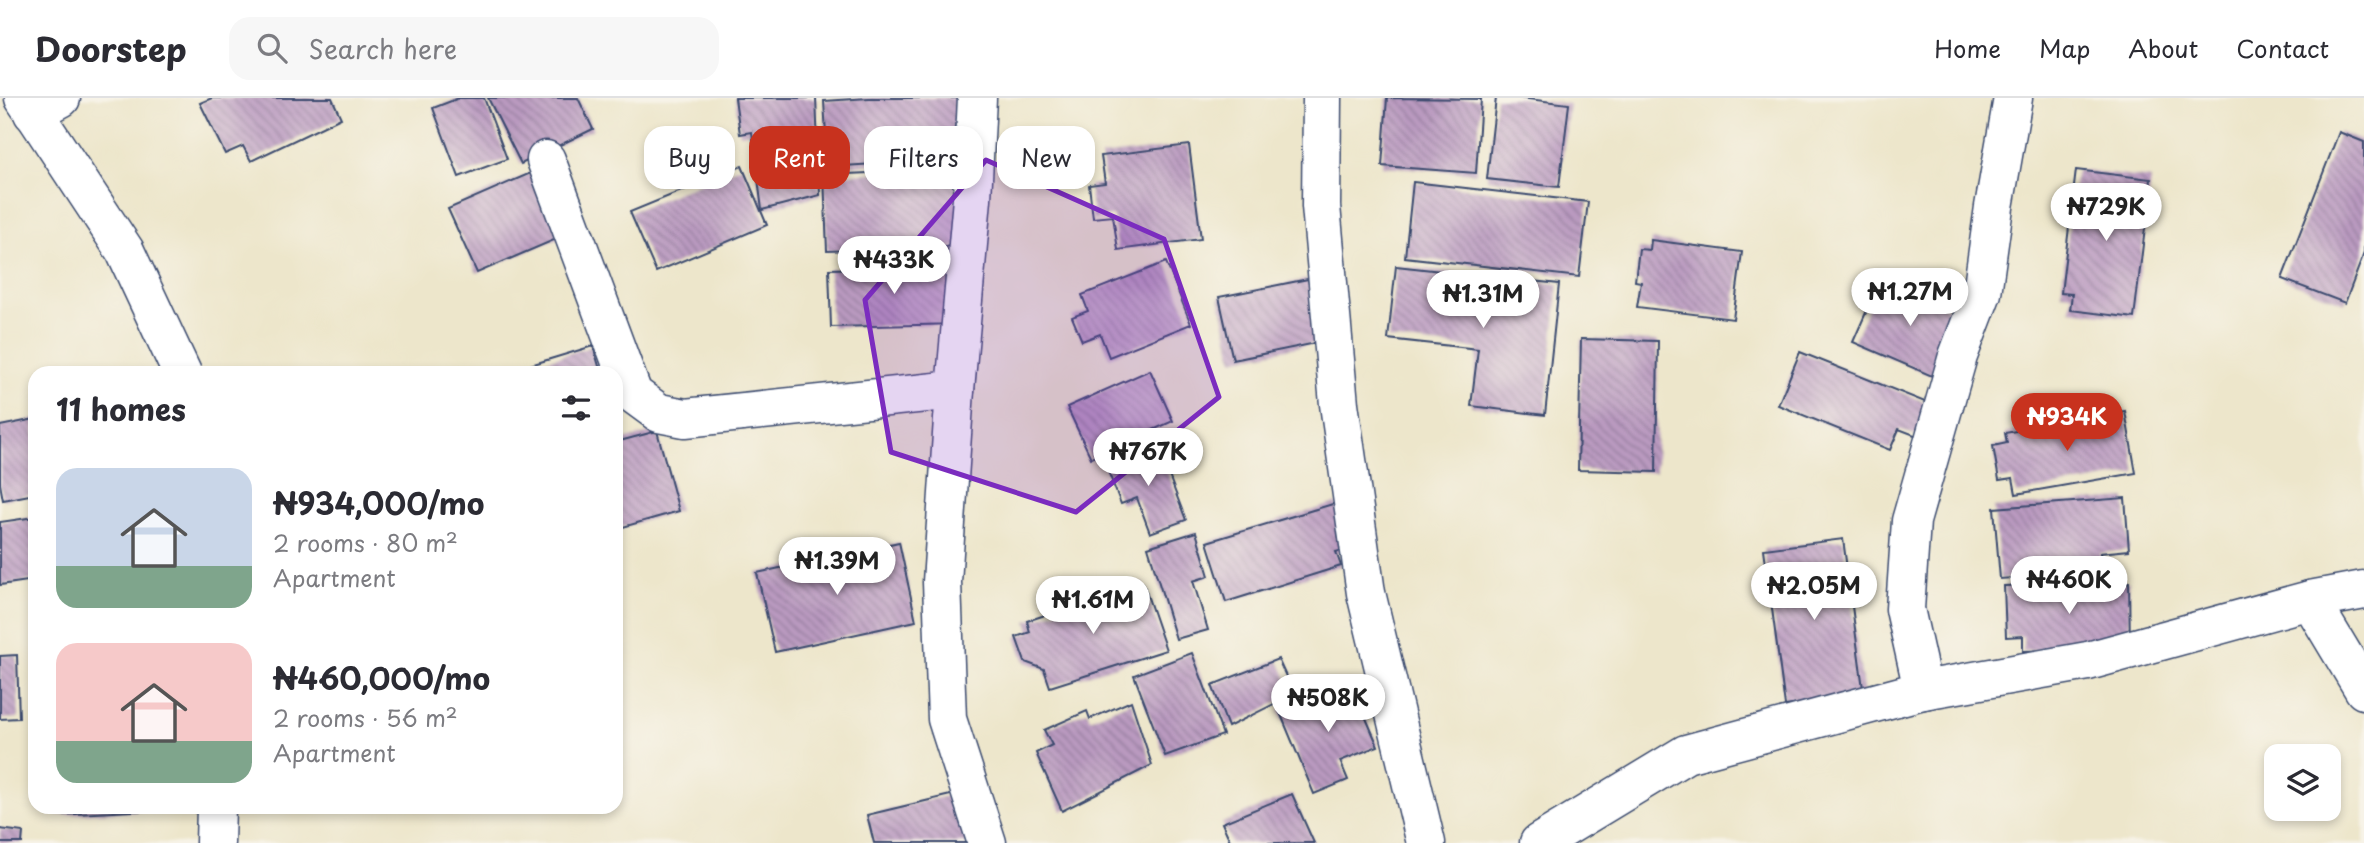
<!DOCTYPE html>
<html lang="en">
<head>
<meta charset="utf-8">
<style>
  :root { --surface:#fff; --page:#f7f7f7; --text:#2b2b33; --muted:#7c7c81; --line:#e1e1e2; --accent:#c8321e }
  body { margin:0; font-family:"Playpen Sans",sans-serif; background:var(--page); color:var(--text); height:100vh; display:flex; flex-direction:column; font-size:26px; white-space:nowrap }
  * { box-sizing:border-box; margin:0 }
  p { font-size:23px; color:var(--muted) }
  .icon { flex:none; width:38px; height:38px; fill:none; stroke:currentColor; stroke-width:2; stroke-linecap:round; stroke-linejoin:round }
  .map { position:relative; flex:1; overflow:hidden }
  .panel { position:absolute; left:28px; top:268px; width:595px; height:448px; display:flex; flex-direction:column; background:var(--surface); border-radius:21px; box-shadow:0 4px 10px #0003 }
  .panel>* { flex:none }
  .guide { position:absolute; left:644px; top:28px; width:665px; height:63px; display:flex; gap:14px }
  .tools { position:absolute; left:2264px; top:646px; display:grid; gap:14px }
  .tools a { display:grid; place-items:center; width:77px; height:77px; border-radius:14px; background:var(--surface); box-shadow:0 4px 10px #0003; font-size:35px }
  .price { position:absolute; translate:-50% -60px; padding:0 16px; border-radius:24px; background:#fff; color:#222; font-size:23px; line-height:46px; filter:drop-shadow(0 2px 4px #0008) }
  .price::after { content:''; position:absolute; left:50%; top:42px; width:21px; height:16px; margin-left:-10px; background:inherit; clip-path:polygon(0 0,100% 0,50% 100%) }
  .price.current { background:var(--accent); color:#fff }
  ul { padding:0; list-style:none }
  li { display:flex; align-items:center; gap:21px; height:175px; padding:0 28px }
  li span { display:grid; place-items:center; flex:none; width:196px; height:140px; border-radius:21px; color:#555 }
  li>.icon { margin-inline-start:auto }
  span .icon { width:84px; height:84px; fill:#fffc; stroke-width:1 }
  li b { font-size:30px }
  h2 { display:flex; justify-content:space-between; align-items:center; height:84px; padding:0 28px; font-size:30px }
  .tag { padding:0 24px; border-radius:21px; background:var(--surface); box-shadow:0 4px 10px #0003; font-size:24px; line-height:63px }
  .tag.current { background:var(--accent); color:#fff }
  header { display:flex; align-items:center; gap:42px; box-sizing:border-box; height:98px; padding:0 35px; background:var(--surface); border-bottom:2px solid var(--line) }
  header strong { font-size:33px }
  nav { display:flex; gap:38px; margin-inline-start:auto; font-size:24px }
  .search { width:490px; height:63px; background:var(--page); display:flex; align-items:center; gap:18px; box-sizing:border-box; padding:0 24px; border-radius:21px; color:var(--muted); font-size:26px }
  .map>svg:first-child { display:block }
</style>
</head>
<body>
<header>
<strong>Doorstep</strong>
<div class="search"><svg class="icon" aria-label="search" viewBox="0 0 24 24"><circle cx="10" cy="10" r="6"/><path d="M15 15l6 6"/></svg>Search here</div>
<nav><a>Home</a><a>Map</a><a>About</a><a>Contact</a></nav>
</header>
<div class="map">
<svg width="2364" height="745" viewBox="0 0 2364 745">
  <defs>
    <pattern id="building-back-hatch" width="6" height="6" patternUnits="userSpaceOnUse" patternTransform="scale(1.75)"><rect width="6" height="6" fill="#ba9ac0"/><path d="M-1 5l2 2M0 0l6 6M5-1l2 2" fill="none" stroke="#967e9f"/></pattern>
  </defs>
  <rect width="100%" height="100%" fill="#f7f3e8"/>
  <filter id="ink" filterUnits="userSpaceOnUse"><feTurbulence type="fractalNoise" baseFrequency=".0143" numOctaves="2"/><feDisplacementMap in="SourceGraphic" scale="14" xChannelSelector="R" yChannelSelector="G"/><feConvolveMatrix kernelMatrix="1 2 1 2 8 2 1 2 1" color-interpolation-filters="sRGB"/></filter>
  <filter id="wash" filterUnits="userSpaceOnUse"><feTurbulence type="fractalNoise" baseFrequency=".00686" numOctaves="4" result="noise"/><feDisplacementMap in="SourceGraphic" scale="28" xChannelSelector="R" yChannelSelector="G"/><feGaussianBlur stdDeviation="1.57" result="paint"/><feColorMatrix in="noise" values="0 0 0 0 0 0 0 0 0 0 0 0 0 0 0 0 0 1.4 0 .05"/><feComposite in="paint" operator="in"/></filter>
  <g filter="url(#wash)">
    <rect width="100%" height="100%" fill="#ede6cb"/>
    <g id="blocks">
      <g fill="url(#building-back-hatch)">
        <path d="M212 0H332L341 20 251 63 243 48 225 56 200 5Z"/>
        <path d="M459 0H484L507 61 459 79 433 10Z"/>
        <path d="M488 0H578L593 31 521 66Z"/>
        <path d="M735 0H816L820 97 762 112 752 34 740 36Z"/>
        <path d="M869 0H965L969 60 828 69 824 3Z"/>
        <path d="M1387 0 1481 1 1476 75 1382 68Z"/>
        <path d="M1496 0H1520L1569 6 1559 89 1487 81Z"/>
        <path d="M2339 34 2364 44V155L2345 205 2282 181Z"/>
        <path d="M1189 47 1201 141 1118 152 1113 118 1093 120 1089 87 1105 85 1101 58Z"/>
        <path d="M742 68 767 127 656 174 630 114Z"/>
        <path d="M960 71 964 148 827 153 824 77Z"/>
        <path d="M2076 72 2151 81 2134 220 2070 212 2072 196 2061 195Z"/>
        <path d="M533 74 561 139 477 175 448 111Z"/>
        <path d="M1413 84 1588 104 1579 179 1405 159Z"/>
        <path d="M1651 142 1742 154 1733 221 1637 209 1641 184 1635 183 1639 151 1650 152Z"/>
        <path d="M1166 164 1191 226 1109 259 1100 236 1082 243 1072 219 1088 213 1082 197Z"/>
        <path d="M957 168 959 226 831 229 829 171Z"/>
        <path d="M1396 168 1559 186 1545 317 1471 308 1478 251 1388 241Z"/>
        <path d="M1904 180 1929 191V201L1966 218 1939 281 1853 244 1879 185 1898 194Z"/>
        <path d="M1308 181 1321 244 1233 262 1219 199Z"/>
        <path d="M1581 241 1658 243 1656 374 1578 372Z"/>
        <path d="M593 248 601 275H515L514 272Z"/>
        <path d="M1800 254 1930 306 1917 338 1899 331 1890 352 1778 307Z"/>
        <path d="M1150 272 1173 323 1091 360 1067 309Z"/>
        <path d="M2125 313 2136 375 2016 396 2013 380 1999 382 1993 348 2007 345 2005 335Z"/>
        <path d="M35 321V396L3 402 0 386V328Z"/>
        <path d="M657 333 679 413 616 431V344Z"/>
        <path d="M1158 349 1186 422 1150 435 1137 400 1121 406 1106 368Z"/>
        <path d="M2125 400 2129 452 2100 455 2101 473 2000 481 1994 410Z"/>
        <path d="M1336 405 1350 450 1336 454 1341 468 1226 504 1207 444Z"/>
        <path d="M35 419V482L0 487V424Z"/>
        <path d="M1196 434 1209 478 1193 483 1208 532 1176 541 1148 449Z"/>
        <path d="M1843 441 1864 598 1785 608 1764 451Z"/>
        <path d="M899 444 916 523 775 554 757 475Z"/>
        <path d="M2129 484 2130 550 2023 553V538L2006 539 2004 488Z"/>
        <path d="M1143 485 1166 552 1050 589 1044 571 1025 564 1016 539 1030 534 1027 523Z"/>
        <path d="M1192 555 1223 637 1165 658 1134 577Z"/>
        <path d="M17 557 19 620 0 621V558Z"/>
        <path d="M1278 561 1294 596 1228 629 1212 587Z"/>
        <path d="M1350 583 1378 648 1340 663 1348 682 1314 696 1279 612Z"/>
        <path d="M1131 603 1152 667 1062 713 1036 655 1052 647 1044 632 1087 613 1090 621Z"/>
        <path d="M963 694 975 745H874L867 717Z"/>
        <path d="M1292 696 1314 745H1231L1222 725Z"/>
        <path d="M57 709H171V711L57 717Z"/>
        <path d="M0 731 23 734 22 745H0Z"/>
      </g>
    </g>
  </g>
  <g filter="url(#ink)">
    <use href="#blocks" fill-opacity="0" stroke="#3a4a6e" stroke-width="2"/>
    <g fill="none" stroke-linecap="round" stroke-linejoin="round">
      <defs>
        <g id="minor">
          <path d="M24 0 125 153 182 275"/>
          <path d="M977 0 972 101 955 292 942 484 947 621 987 745"/>
          <path d="M1322 0 1321 108 1339 306 1366 495 1426 745"/>
          <path d="M33 15 61 0"/>
          <path d="M546 62 633 296 659 315 685 320 955 292"/>
          <path d="M2310 502 2364 592"/>
          <path d="M1923 592 2088 563 2310 502 2364 492"/>
          <path d="M215 745 216 709"/>
          <path d="M1539 745 1686 656 1923 592 1905 511 1911 423 1958 258 1982 195 1994 109 2013 0"/>
        </g>
      </defs>
      <use href="#minor" stroke="#3a4a6e" stroke-width="41"/>
      <use href="#minor" stroke="#fff" stroke-width="38"/>
    </g>
  </g>
  <path fill="#7b2cbf" fill-opacity="0.2" stroke="#7b2cbf" stroke-width="5" stroke-linejoin="round" d="M986 62 1164 141 1219 299 1076 414 891 354 865 202Z"/>
</svg>
<div class="tools">
<a><svg class="icon" aria-label="layers" viewBox="0 0 24 24"><path d="M12 4l9 5-9 5-9-5zM3 14l9 5 9-5"/></svg></a>
</div>
<b class="price" style="left:2106px;top:145px">₦729K</b>
<b class="price" style="left:894px;top:198px">₦433K</b>
<b class="price" style="left:1910px;top:230px">₦1.27M</b>
<b class="price" style="left:1483px;top:232px">₦1.31M</b>
<b class="price current" style="left:2067px;top:355px">₦934K</b>
<b class="price" style="left:1148px;top:390px">₦767K</b>
<b class="price" style="left:837px;top:499px">₦1.39M</b>
<b class="price" style="left:2069px;top:518px">₦460K</b>
<b class="price" style="left:1814px;top:524px">₦2.05M</b>
<b class="price" style="left:1093px;top:538px">₦1.61M</b>
<b class="price" style="left:1328px;top:636px">₦508K</b>
<div class="guide">
<a class="tag">Buy</a>
<a class="tag current">Rent</a>
<a class="tag">Filters</a>
<a class="tag">New</a>
</div>
<section class="panel">
<h2>11 homes<svg class="icon" aria-label="filters" viewBox="0 0 24 24"><path d="M4 7h16M4 17h16"/><circle cx="9" cy="7" r="2"/><circle cx="15" cy="17" r="2"/></svg></h2>
<ul>
<li><span style="background:linear-gradient(#c9d6e8 70%,#7fa58c 0)"><svg class="icon" aria-label="home" viewBox="0 0 24 24"><path d="M3 11l9-7 9 7M6 9v11h12V9"/></svg></span><div><b>₦934,000/mo</b><p>2 rooms · 80 m²</p><p>Apartment</p></div></li>
<li><span style="background:linear-gradient(#f6c9c9 70%,#7fa58c 0)"><svg class="icon" aria-label="home" viewBox="0 0 24 24"><path d="M3 11l9-7 9 7M6 9v11h12V9"/></svg></span><div><b>₦460,000/mo</b><p>2 rooms · 56 m²</p><p>Apartment</p></div></li>
</ul>
</section>
</div>
</body>
</html>
